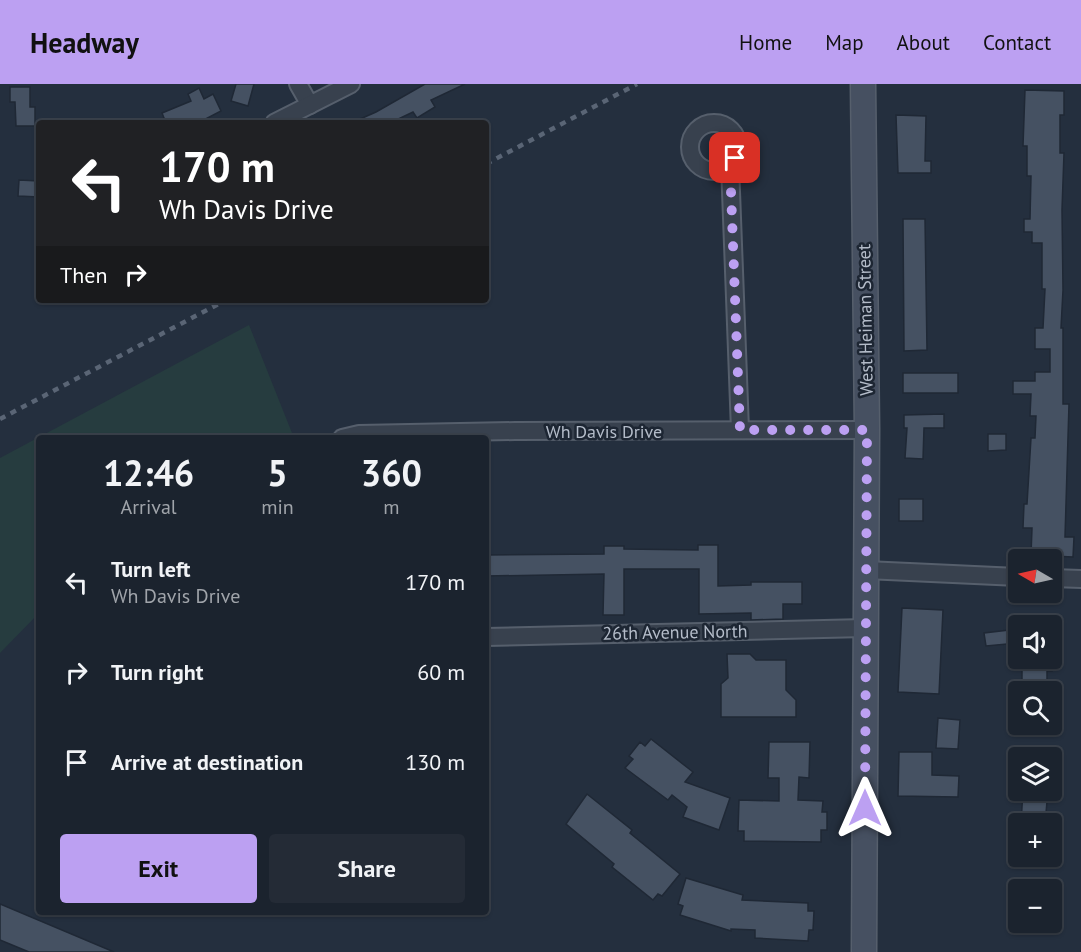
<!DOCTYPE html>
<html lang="en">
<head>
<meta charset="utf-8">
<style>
	body { margin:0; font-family:"PT Sans",sans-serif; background:#242b36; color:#f1f3f6; height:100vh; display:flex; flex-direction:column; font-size:22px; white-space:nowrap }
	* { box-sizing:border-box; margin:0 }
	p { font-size:20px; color:#a0a4aa }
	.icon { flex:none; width:33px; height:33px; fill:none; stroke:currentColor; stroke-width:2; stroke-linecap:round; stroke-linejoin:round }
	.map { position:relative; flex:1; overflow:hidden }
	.sheet { position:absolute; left:36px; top:351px; width:453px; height:480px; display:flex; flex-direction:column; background:#1b232e; border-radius:6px; box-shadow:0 2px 4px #0004,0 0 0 2px #39404a }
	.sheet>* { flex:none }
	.guide { position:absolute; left:36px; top:36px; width:453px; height:183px; border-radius:6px; box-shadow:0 2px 4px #0004,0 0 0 2px #39404a; background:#202124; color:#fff; overflow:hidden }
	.needle { width:39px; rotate:279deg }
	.tools { position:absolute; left:1008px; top:465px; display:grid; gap:12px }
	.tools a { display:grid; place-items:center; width:54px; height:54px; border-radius:6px; background:#1b232e; box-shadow:0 2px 4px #0004,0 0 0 2px #39404a; font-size:30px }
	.pin { position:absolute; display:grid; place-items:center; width:51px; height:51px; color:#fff; margin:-26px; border-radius:12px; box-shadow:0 3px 9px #0006 }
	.me { position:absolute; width:66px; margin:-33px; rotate:0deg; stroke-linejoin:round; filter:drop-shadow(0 0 4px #0008) }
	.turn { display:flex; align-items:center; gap:21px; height:126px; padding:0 24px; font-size:27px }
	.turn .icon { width:78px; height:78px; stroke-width:2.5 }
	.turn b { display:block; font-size:42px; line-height:51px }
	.then { display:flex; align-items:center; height:57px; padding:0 24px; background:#0003; gap:12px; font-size:22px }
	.eta { display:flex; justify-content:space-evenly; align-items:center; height:102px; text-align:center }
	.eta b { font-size:36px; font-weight:700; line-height:42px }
	.cta { display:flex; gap:12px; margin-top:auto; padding:12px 24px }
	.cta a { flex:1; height:69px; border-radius:6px; background:#bca0f2; color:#111; font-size:24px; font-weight:700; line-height:69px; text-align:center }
	.cta a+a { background:#242b36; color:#f1f3f6 }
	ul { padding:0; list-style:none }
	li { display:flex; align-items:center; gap:18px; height:90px; padding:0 24px }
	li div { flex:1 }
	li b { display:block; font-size:22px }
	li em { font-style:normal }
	header { display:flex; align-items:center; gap:36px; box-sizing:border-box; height:84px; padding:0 30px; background:#bca0f2; color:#111 }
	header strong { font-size:28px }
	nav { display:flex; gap:33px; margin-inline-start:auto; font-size:21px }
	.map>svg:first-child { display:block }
	.green { fill:#263c3f }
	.building { fill:#455162; stroke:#1f2835; stroke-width:1.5 }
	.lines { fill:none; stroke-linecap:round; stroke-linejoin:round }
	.street-casing { stroke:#565f6c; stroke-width:20 }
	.secondary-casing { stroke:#565f6c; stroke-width:27 }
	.street { stroke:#38414e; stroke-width:16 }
	.secondary { stroke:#465061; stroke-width:24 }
	.rail { stroke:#5a6575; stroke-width:4.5; stroke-dasharray:6 6; stroke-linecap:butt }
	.route { stroke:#bca0f2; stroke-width:10; stroke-dasharray:0 18 }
	.labels { text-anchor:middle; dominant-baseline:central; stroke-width:5; stroke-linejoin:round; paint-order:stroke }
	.street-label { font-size:18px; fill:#b4bcc9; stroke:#1d2633 }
</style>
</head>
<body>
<header>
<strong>Headway</strong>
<nav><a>Home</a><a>Map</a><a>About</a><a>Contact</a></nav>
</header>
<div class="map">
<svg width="1081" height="868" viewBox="0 0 1081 868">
	<rect width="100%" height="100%" fill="#242f3e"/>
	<polygon class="green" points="249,241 294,354 39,354 39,529 0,569 0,374"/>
	<g class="building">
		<polygon points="236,0 254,0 248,22 231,17"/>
		<polygon points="425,0 465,0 431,16 435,23 417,34 413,28 390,39 351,39 376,28"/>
		<polygon points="10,3 30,3 30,23 35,23 35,42 16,42 15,18 10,18"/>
		<polygon points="199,4 204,15 213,10 221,27 198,39 166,39 162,29 191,17 188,10"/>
		<polygon points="1025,6 1064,7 1064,31 1060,31 1060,69 1064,69 1062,126 1063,206 1061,244 1063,244 1063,320 1069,320 1065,453 1074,453 1073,473 1031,471 1032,444 1023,444 1024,420 1027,420 1031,354 1035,354 1036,332 1030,332 1031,310 1013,310 1013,297 1035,297 1035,288 1050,288 1050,265 1035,265 1035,244 1043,244 1045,205 1042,205 1042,159 1032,159 1032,148 1024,148 1024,135 1030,135 1031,92 1027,92 1027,62 1023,62"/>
		<polygon points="896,31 926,32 925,77 931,77 931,89 898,89"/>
		<polygon points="19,96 39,97 39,113 18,112"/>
		<polygon points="903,135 925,135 927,266 904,267"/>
		<rect x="903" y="289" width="55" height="20"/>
		<polygon points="944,330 944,344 924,344 923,375 905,374 907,344 904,344 904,331"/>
		<polygon points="988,350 1006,350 1006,366 988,367"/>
		<rect x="899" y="415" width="24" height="22"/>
		<polygon points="698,461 718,461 718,502 751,501 751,498 802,498 802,520 783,520 783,535 751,536 751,529 699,530 699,485 624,485 624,531 603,531 604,490 486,492 486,471 604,470 604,462 624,462 624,465 698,466"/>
		<polygon points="902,524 943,526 939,610 898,608"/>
		<polygon points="1018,545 1018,559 986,562 984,549"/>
		<polygon points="727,570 750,570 756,576 786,576 786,606 796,616 796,633 721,633 721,600 728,594"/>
		<polygon points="1022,574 1052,574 1052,587 1047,587 1047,597 1022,597"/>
		<polygon points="938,634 960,636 958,665 936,664"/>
		<polygon points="651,655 693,688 685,698 730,714 719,746 683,733 687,723 672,711 668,716 625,684 633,675 629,672 640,658 645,662"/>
		<polygon points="769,658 810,658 809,694 799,693 798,716 823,717 822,728 827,728 827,746 821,746 821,758 744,757 744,747 738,747 739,716 779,717 779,694 768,694"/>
		<polygon points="899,668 932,668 932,691 959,692 958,713 898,712"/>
		<polygon points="1023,706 1048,706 1046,729 1038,729 1037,740 1021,740"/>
		<polygon points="587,710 632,746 630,749 680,790 662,812 658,810 653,816 612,783 614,780 566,740"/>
		<polygon points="686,794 743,811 742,816 808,819 808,827 814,827 813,846 809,846 808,857 755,854 755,846 731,845 731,847 680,831 683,822 678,820"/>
		<polygon points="0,820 114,868 29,868 0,856"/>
	</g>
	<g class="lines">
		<g class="street-casing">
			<g id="street">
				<polyline points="298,0 310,21"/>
				<polyline points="274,39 351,0"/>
				<circle cx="714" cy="63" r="24"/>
				<polyline points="730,81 740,346"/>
				<polyline points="342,354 359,350 515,347 867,346"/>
				<polyline points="866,486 1018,493"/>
				<polyline points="1052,494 1081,495"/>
				<polyline points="486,553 865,544"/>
			</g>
		</g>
		<g class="secondary-casing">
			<polyline id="secondary" points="863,0 867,346 864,868"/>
		</g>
		<use href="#street" class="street"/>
		<use href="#secondary" class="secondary"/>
		<g class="rail">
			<polyline points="486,80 637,0"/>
			<polyline points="0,335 226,216"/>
		</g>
	</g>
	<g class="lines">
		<polyline class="route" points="735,74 730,81 740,346 867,346 865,724"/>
	</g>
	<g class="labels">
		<g class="street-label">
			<text transform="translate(865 236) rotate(-91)">West Heiman Street</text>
			<text x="604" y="347">Wh Davis Drive</text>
			<text transform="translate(675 548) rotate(-1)">26th Avenue North</text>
		</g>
	</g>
</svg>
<div class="tools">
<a><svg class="needle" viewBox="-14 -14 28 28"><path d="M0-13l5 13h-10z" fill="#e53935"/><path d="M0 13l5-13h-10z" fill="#a0a4aa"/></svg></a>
<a><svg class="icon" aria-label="sound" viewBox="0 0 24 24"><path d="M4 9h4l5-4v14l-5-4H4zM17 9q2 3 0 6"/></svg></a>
<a><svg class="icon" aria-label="search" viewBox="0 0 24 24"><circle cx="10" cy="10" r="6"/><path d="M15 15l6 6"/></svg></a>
<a><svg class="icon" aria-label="layers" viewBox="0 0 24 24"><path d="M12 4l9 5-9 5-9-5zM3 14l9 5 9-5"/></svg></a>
<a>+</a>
<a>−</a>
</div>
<div class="pin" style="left:735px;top:74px;background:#d93025"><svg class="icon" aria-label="arrive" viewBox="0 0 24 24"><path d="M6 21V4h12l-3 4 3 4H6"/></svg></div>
<svg class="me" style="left:865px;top:724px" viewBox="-20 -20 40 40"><path d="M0-17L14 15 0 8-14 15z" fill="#bca0f2" stroke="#fff" stroke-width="4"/></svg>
<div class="guide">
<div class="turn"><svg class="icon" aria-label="left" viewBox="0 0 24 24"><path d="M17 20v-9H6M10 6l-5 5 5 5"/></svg><div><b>170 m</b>Wh Davis Drive</div></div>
<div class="then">Then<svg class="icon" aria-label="right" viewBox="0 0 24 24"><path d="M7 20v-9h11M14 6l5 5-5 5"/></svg></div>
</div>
<section class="sheet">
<div class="eta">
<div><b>12:46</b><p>Arrival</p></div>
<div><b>5</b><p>min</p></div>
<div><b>360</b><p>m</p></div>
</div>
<ul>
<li><svg class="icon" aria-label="left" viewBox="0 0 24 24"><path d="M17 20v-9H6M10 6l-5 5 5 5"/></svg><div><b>Turn left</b><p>Wh Davis Drive</p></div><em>170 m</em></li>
<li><svg class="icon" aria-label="right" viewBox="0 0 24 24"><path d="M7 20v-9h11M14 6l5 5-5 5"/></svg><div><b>Turn right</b></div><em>60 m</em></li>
<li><svg class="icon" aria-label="arrive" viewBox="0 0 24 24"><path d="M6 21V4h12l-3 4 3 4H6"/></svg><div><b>Arrive at destination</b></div><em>130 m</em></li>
</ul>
<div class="cta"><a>Exit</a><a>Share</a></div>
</section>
</div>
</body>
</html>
